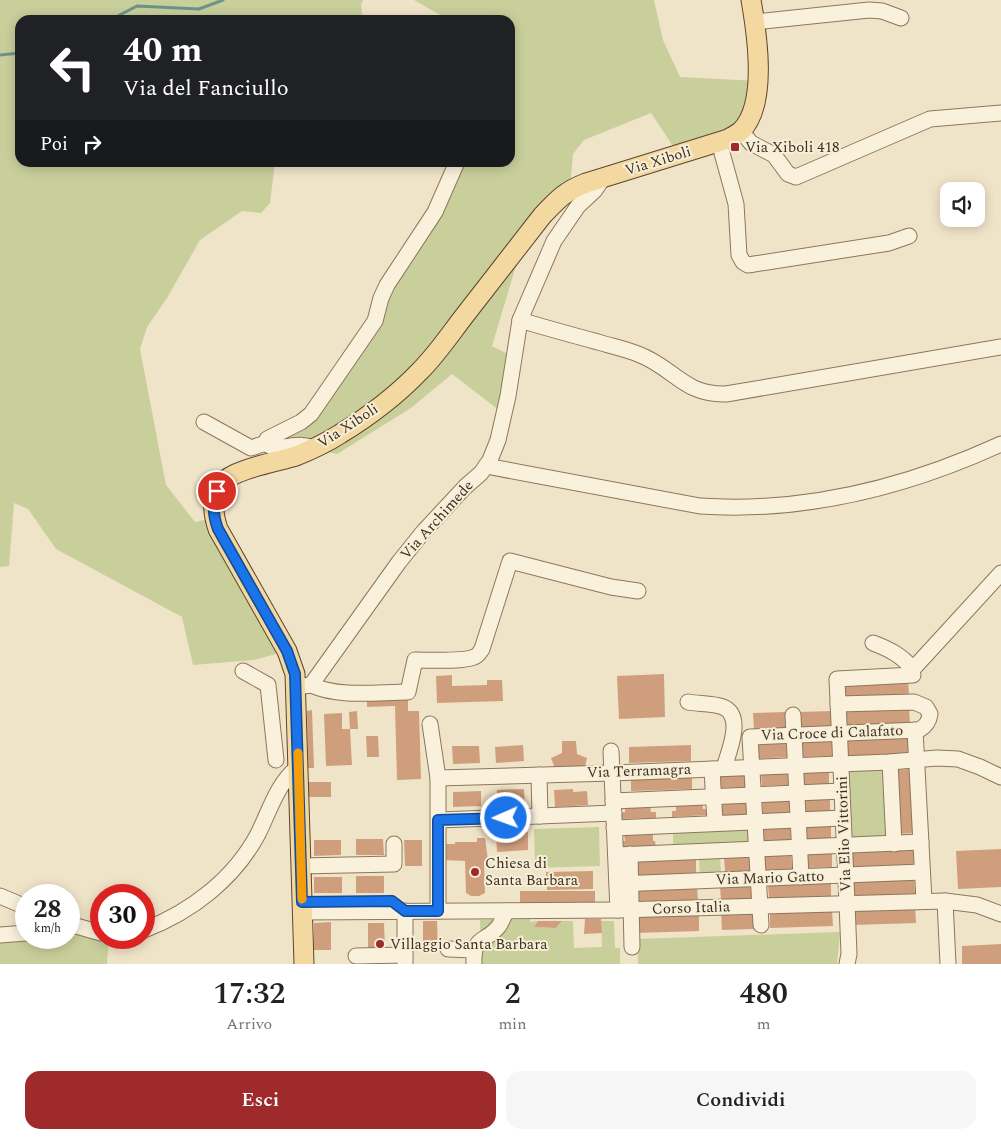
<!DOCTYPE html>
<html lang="it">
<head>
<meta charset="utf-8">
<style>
	body { margin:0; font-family:Spectral,serif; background:#f6f6f6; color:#222; height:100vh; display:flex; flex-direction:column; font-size:19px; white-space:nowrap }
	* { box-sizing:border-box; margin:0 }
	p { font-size:16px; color:#767676 }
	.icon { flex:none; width:28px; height:28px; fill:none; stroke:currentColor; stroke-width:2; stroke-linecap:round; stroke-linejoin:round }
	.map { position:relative; height:964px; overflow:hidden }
	.drawer { display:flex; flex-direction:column; background:#fff; flex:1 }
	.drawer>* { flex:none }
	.hud { position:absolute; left:15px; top:15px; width:500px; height:152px; border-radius:15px; box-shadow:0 2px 12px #0003; background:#202124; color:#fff; overflow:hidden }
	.fabs { position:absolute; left:940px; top:182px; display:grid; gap:10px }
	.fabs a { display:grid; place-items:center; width:45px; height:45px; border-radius:10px; background:#fff; box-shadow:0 2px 12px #0003; font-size:25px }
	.speed { position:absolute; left:15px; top:884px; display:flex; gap:10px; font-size:25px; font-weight:700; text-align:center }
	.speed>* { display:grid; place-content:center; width:65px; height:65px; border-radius:50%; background:#fff; box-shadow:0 2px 12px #0003; line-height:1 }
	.speed small { font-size:12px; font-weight:400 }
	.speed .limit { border:8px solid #d22; background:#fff; color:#111 }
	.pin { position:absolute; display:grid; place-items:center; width:42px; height:42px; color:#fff; margin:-21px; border:2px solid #fff; border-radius:50%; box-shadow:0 1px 5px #0007 }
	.me { position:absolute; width:55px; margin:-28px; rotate:268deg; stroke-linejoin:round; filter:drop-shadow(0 0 4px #0008) }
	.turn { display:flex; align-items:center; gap:18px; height:105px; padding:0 25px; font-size:22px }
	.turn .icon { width:65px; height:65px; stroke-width:2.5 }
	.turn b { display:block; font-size:35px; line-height:42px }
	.then { display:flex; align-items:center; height:48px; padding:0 25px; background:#0003; gap:10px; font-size:19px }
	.eta { display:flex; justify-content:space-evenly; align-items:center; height:85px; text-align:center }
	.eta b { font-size:30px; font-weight:600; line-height:35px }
	.cta { display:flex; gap:10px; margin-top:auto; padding:10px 25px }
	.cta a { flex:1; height:58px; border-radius:15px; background:#9e2a2b; color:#fff; font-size:20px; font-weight:600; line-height:58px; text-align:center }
	.cta a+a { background:#f6f6f6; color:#222 }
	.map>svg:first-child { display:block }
	.green { fill:#c9cf9b }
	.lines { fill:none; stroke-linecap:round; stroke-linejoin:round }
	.stream { stroke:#6f938a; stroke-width:3 }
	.building { fill:#cf9f7d }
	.minor-casing { stroke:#8d765c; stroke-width:17 }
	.major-casing { stroke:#5b4430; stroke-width:21 }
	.minor { stroke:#faf1dc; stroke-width:15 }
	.major { stroke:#f3d9a0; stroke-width:19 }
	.route-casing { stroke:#114b97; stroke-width:12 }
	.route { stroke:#1a73e8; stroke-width:9 }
	.slow { stroke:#f59e0b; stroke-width:9 }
	.poi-dot { fill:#9e2a2b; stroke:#f7eed8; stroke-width:2 }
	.labels { text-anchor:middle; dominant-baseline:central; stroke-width:4; stroke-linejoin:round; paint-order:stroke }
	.poi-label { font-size:15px; fill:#3d2e20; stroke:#f7eed8; text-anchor:start }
	.street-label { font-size:15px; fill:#3d2e20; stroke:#f7eed8 }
</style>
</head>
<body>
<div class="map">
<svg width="1001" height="964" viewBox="0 0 1001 964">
	<rect width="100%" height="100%" fill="#f0e4c8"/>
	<g class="green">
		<polygon points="0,0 363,0 361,5 363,20 20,20 20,162 275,163 270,203 261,213 242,211 200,240 167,298 147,327 140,349 166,485 195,522 214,518 287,651 254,660 193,665 182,617 56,549 28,509 14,503 9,566 0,567"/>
		<polygon points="414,0 654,0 663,40 680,77 758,81 741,131 679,155 651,113 584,140 573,154 570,190 524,239 492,346 514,357 504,414 452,374 411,408 337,454 267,439 325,394 457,163 510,162 510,20 449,20"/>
		<polygon points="888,765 891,840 847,842 845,766"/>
		<polygon points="599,827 600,866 535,868 534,829"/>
		<polygon points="750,827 751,843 673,846 673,830"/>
		<polygon points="720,857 721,872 700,874 699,858"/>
		<polygon points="530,919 530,922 538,921 535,927 556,928 562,921 573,921 574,948 602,947 601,921 614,921 615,948 620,948 620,964 481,964 480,920"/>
		<polygon points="840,932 837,964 638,964 637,939"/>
		<polygon points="80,933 109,938 107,964 0,964 0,940 29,938 69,938 69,934"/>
	</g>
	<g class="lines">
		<g class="stream">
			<polyline points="110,20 137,6 199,9 223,0"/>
			<polyline points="0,55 20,53"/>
		</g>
	</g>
	<g class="building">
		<polygon points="664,674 665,717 619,719 617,676"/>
		<polygon points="452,675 452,686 487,685 487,680 502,680 503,701 437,703 436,676"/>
		<polygon points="908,679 909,695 845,697 845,681"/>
		<polygon points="408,695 408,711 419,711 421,779 397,780 395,706 367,707 367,697"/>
		<polygon points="909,708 910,724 846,726 846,710"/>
		<polygon points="312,710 314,768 308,768 307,711"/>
		<polygon points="357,711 358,729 350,729 352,765 326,766 324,714 342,713 342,729 350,729 349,712"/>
		<polygon points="832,711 832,727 799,728 799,712"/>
		<polygon points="785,712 786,728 754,729 753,713"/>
		<polygon points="366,736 378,736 379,757 367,757"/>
		<polygon points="910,737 910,754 847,756 847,739"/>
		<polygon points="833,739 834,756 801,757 800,740"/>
		<polygon points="562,741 576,741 577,754 587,758 584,771 570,766 556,771 551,758 562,753"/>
		<polygon points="786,741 787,757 755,759 755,742"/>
		<polygon points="523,745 524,761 496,763 495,747"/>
		<polygon points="691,745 691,761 629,763 629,747"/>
		<polygon points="452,746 479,746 480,763 453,764"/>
		<polygon points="911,769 913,833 898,834 896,770"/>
		<polygon points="829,770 829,784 802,785 801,771"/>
		<polygon points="788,771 789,785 762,786 761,772"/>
		<polygon points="747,772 748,787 721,788 720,774"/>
		<polygon points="692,774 692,789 631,791 631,776"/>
		<polygon points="308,782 331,782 331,797 309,797"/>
		<polygon points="524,789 525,806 497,807 497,790"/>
		<polygon points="573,789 573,792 587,791 588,805 555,807 554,790"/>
		<polygon points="481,791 481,806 453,807 453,792"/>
		<polygon points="830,797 830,811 803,813 803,798"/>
		<polygon points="789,799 790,813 763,814 762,800"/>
		<polygon points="749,800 750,815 722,816 722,801"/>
		<polygon points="702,803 703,809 708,809 708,815 672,817 672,811 676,811 676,804"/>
		<polygon points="650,805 651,812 656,812 656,818 621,819 620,813 625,812 625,806"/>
		<polygon points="831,825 831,840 804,841 803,827"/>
		<polygon points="790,827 791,841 764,842 764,828"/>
		<polygon points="528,832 528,850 497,852 496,833"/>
		<polygon points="653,833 653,841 655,841 656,847 622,848 622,841 625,841 624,834"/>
		<polygon points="477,838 485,838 488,860 484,861 485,893 479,896 471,896 466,893 465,861 443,860 443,844 455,844 455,842 477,842"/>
		<polygon points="356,839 383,839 384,855 356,855"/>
		<polygon points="314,840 341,840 341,855 314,856"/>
		<polygon points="404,840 422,840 422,866 405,866"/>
		<polygon points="1001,849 1001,887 958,889 956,851"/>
		<polygon points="913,850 914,865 852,868 851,852"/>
		<polygon points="832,853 832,867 805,868 805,854"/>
		<polygon points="791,854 792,869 765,870 765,856"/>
		<polygon points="751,856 752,871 725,872 724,857"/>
		<polygon points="696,858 696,873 636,876 635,861"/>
		<polygon points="593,871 593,889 547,890 546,872"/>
		<rect x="356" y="876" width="28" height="17"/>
		<rect x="314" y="877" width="28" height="16"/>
		<polygon points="914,878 915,894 853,897 852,881"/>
		<polygon points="831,881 831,897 769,899 768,884"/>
		<polygon points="751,884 752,900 721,901 720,885"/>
		<polygon points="697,886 698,901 635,904 634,888"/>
		<rect x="520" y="891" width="75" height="14"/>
		<polygon points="915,907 916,923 854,925 854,909"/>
		<polygon points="832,910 833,926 770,928 770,912"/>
		<polygon points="753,912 754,929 722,930 721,913"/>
		<polygon points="699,914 699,931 636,933 635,917"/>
		<polygon points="585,919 601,919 602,933 584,934"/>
		<polygon points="423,921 437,921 438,949 423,950"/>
		<polygon points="538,921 562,921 556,928 534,927"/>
		<polygon points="331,922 331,950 314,950 314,923"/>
		<polygon points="368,923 384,923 385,949 368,950"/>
		<polygon points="1001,944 1001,964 962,964 962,946"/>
	</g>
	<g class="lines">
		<g class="minor-casing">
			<g id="minor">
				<polyline points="755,22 869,10 882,11 901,18"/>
				<polyline points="741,131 751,143 774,155 788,174 796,177 930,119 1001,113"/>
				<polyline points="719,142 736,204 739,255 743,262 748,265 889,243 909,236"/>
				<path d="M520,320C546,328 572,335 598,342C611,346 625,349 638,354C675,368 683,395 726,394L1001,347"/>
				<polyline points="204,422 251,448 266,443"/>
				<path d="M314,449C300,439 275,454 266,443L267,439L301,422L311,414L375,321L381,298L387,285L435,212L457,162"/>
				<path d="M486,466L700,506C806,513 905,488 1001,444"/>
				<path d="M873,643C889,649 901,655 913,669L1001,573"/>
				<polyline points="243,671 268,685 276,760"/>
				<path d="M311,685C340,698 377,692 408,692L415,660C429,660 462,662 474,657C478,656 480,652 482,649L510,561L611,587L638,591"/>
				<polyline points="296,687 311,685 399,562 424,531 465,487 481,473 490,460 498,440 508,396 520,320 554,241 578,206 595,190 604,177"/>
				<path d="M688,702C699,704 713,703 723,707C745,716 728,753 724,768"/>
				<polyline points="793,715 801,877"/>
				<polyline points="430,724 438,778 438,911"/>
				<polyline points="915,730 924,901"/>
				<polyline points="611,751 618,910"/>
				<polyline points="890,762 894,844"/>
				<polyline points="712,769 715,823"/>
				<polyline points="539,775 540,816"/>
				<polyline points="438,778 612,773 890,762 937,758 958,759 980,767 1001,777"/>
				<polyline points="613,801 842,791"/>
				<polyline points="439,820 614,813"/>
				<polyline points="614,828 843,818"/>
				<polyline points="630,854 632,947"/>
				<polyline points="616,855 921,842"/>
				<polyline points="301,866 394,864 394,844"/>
				<polyline points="617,884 922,872"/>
				<polyline points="0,896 26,907"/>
				<polyline points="945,901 948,964"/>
				<polyline points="405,911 405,964"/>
				<polyline points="302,912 618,910 945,901 977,905 1001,914"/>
				<polyline points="69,924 101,933"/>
				<path d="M761,925L750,737L919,730C926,726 929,722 930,714L926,707L914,702L838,704"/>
				<path d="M144,930C191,912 234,879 258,834C270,810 277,783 299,766"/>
				<polyline points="0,935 26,933"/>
				<polyline points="448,949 473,950"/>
				<polyline points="356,956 405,955"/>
				<path d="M474,964C473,934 485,944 499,926C502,921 504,915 507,911"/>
				<polyline points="847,964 849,954 847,903 837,679 913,675"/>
			</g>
		</g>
		<g class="major-casing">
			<path id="major" d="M304,964L295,674L287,651L218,529C213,514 210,496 222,483C234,469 277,462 296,456C311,450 326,443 340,434C368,417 397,395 420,371C437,354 451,333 465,315C491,282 516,249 542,216C557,200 565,191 586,183L728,139C732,137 737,134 741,131C768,104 757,34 751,0"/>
		</g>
		<use href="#minor" class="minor"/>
		<use href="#major" class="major"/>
	</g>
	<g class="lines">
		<g class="route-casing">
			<path id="route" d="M217,491C212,504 213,516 218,529L287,651L295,674L302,902L392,901L405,911H438V820L506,818"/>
		</g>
		<use href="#route" class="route"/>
		<polyline class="slow" points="298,753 302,899"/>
	</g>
	<g class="poi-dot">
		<rect x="730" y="142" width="10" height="10" rx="2.5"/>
		<circle cx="475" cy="872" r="5"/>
		<circle cx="380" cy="944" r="5"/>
	</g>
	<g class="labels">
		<g class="poi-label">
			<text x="745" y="147">Via Xiboli 418</text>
			<text x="485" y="863">Chiesa di<tspan x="485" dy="17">Santa Barbara</tspan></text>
			<text x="390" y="944">Villaggio Santa Barbara</text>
		</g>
		<g class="street-label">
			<text transform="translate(658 161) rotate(-17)">Via Xiboli</text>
			<text transform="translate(348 426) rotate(-33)">Via Xiboli</text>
			<text transform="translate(437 520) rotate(-48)">Via Archimede</text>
			<text transform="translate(832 733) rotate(-2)">Via Croce di Calafato</text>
			<text transform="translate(639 771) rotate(-2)">Via Terramagra</text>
			<text transform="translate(844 834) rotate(-92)">Via Elio Vittorini</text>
			<text transform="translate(770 878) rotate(-2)">Via Mario Gatto</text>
			<text transform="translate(691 908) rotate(-2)">Corso Italia</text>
		</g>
	</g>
</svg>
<div class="fabs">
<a><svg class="icon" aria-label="sound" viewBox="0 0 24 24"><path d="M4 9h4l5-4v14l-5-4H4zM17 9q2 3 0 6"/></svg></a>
</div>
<div class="speed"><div>28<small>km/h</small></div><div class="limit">30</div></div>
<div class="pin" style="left:217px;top:491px;background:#d93025"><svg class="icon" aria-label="arrive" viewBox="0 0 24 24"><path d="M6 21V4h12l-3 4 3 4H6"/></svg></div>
<svg class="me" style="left:506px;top:818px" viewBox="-20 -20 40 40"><circle r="17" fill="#1a73e8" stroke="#fff" stroke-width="3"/><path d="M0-11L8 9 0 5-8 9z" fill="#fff"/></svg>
<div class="hud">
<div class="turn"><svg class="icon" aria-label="left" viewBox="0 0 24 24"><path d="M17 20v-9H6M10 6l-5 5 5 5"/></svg><div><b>40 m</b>Via del Fanciullo</div></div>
<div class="then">Poi<svg class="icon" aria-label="right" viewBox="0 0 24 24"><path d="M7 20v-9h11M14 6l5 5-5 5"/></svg></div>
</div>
</div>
<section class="drawer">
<div class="eta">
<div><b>17:32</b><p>Arrivo</p></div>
<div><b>2</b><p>min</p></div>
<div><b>480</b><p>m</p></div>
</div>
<div class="cta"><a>Esci</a><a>Condividi</a></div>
</section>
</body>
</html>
